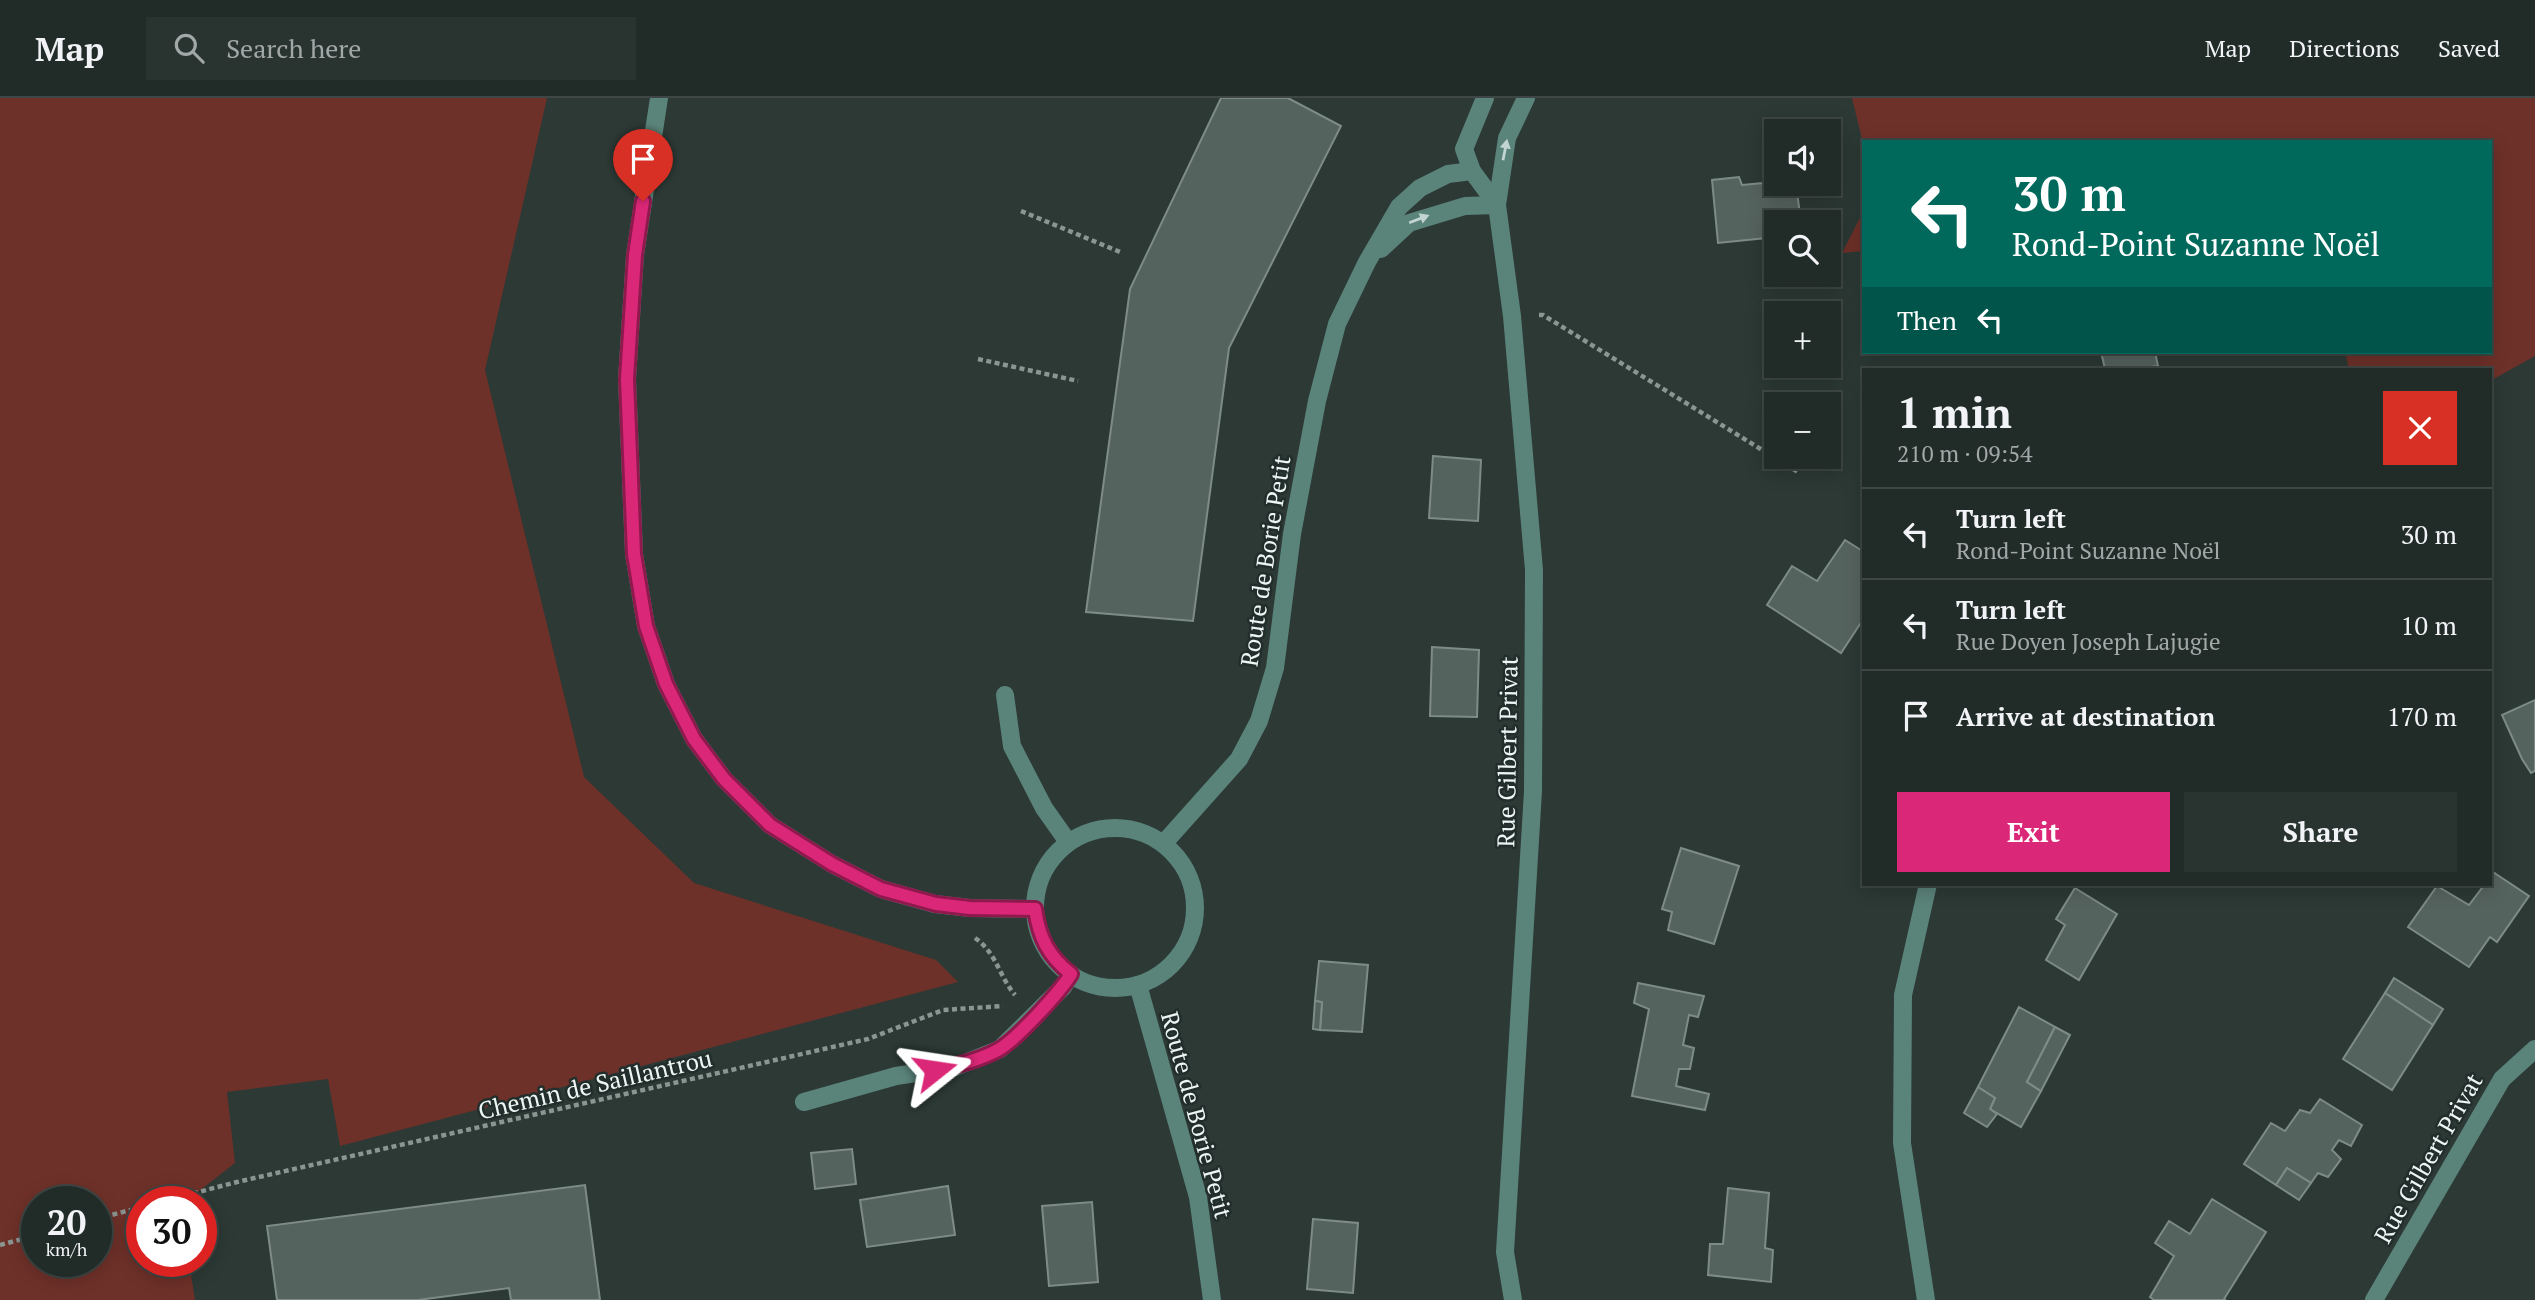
<!DOCTYPE html>
<html lang="en">
<head>
<meta charset="utf-8">
<style>
	body { margin:0; font-family:"PT Serif",serif; background:#293330; color:#f1f3f6; height:100vh; display:flex; flex-direction:column; font-size:26px; white-space:nowrap }
	* { box-sizing:border-box; margin:0 }
	p { font-size:23px; color:#a2a7a8 }
	.icon { flex:none; width:38px; height:38px; fill:none; stroke:currentColor; stroke-width:2; stroke-linecap:round; stroke-linejoin:round }
	.map { position:relative; flex:1; overflow:hidden }
	.panel { position:absolute; left:1862px; top:270px; width:630px; height:518px; display:flex; flex-direction:column; background:#212b28; border-radius:0px; box-shadow:0 4px 18px #0003,0 0 0 2px #3e4745 }
	.panel>* { flex:none }
	.banner { position:absolute; left:1862px; top:42px; width:630px; height:214px; border-radius:0px; box-shadow:0 4px 18px #0003,0 0 0 2px #3e4745; background:#00695c; color:#fff; overflow:hidden }
	.tools { position:absolute; left:1764px; top:21px; display:grid; gap:14px }
	.tools a { display:grid; place-items:center; width:77px; height:77px; border-radius:0px; background:#212b28; box-shadow:0 4px 18px #0003,0 0 0 2px #3e4745; font-size:35px }
	.speed { position:absolute; left:21px; top:1088px; display:flex; gap:14px; font-size:35px; font-weight:700; text-align:center }
	.speed>* { display:grid; place-content:center; width:91px; height:91px; border-radius:50%; background:#212b28; box-shadow:0 4px 18px #0003,0 0 0 2px #3e4745; line-height:1 }
	.speed small { font-size:18px; font-weight:400 }
	.speed .limit { border:10px solid #d22; background:#fff; color:#111 }
	.pin { position:absolute; display:grid; place-items:center; width:60px; height:60px; color:#fff; margin:-72px -30px; border-radius:50% 50% 50% 0; rotate:-45deg; box-shadow:0 0 7px #0007 }
	.pin .icon { rotate:45deg }
	.me { position:absolute; width:77px; margin:-38px; rotate:75deg; stroke-linejoin:round; filter:drop-shadow(0 0 5px #0008) }
	.turn { display:flex; align-items:center; gap:24px; height:147px; padding:0 35px; font-size:32px }
	.turn .icon { width:91px; height:91px; stroke-width:2.5 }
	.turn b { display:block; font-size:49px; line-height:60px }
	.then { display:flex; align-items:center; height:66px; padding:0 35px; background:#0003; gap:14px; font-size:26px }
	.round { display:grid; place-items:center; flex:none; width:74px; height:74px; border-radius:0px; background:#293330 }
	.summary { display:flex; align-items:center; justify-content:space-between; height:119px; padding:0 35px }
	h1 { font-size:42px; font-weight:800; line-height:52px }
	.primary-button { display:flex; gap:14px; margin-top:auto; padding:14px 35px }
	.primary-button a { flex:1; height:80px; border-radius:0px; background:#db2777; color:#fff; font-size:28px; font-weight:800; line-height:80px; text-align:center }
	.primary-button a+a { background:#293330; color:#f1f3f6 }
	ul { padding:0; list-style:none }
	li { display:flex; align-items:center; gap:21px; height:91px; padding:0 35px; border-top:2px solid #3e4745 }
	li div { flex:1 }
	li b { display:block; font-size:26px }
	li em { font-style:normal }
	header { display:flex; align-items:center; gap:42px; box-sizing:border-box; height:98px; padding:0 35px; background:#212b28; border-bottom:2px solid #3e4745 }
	header strong { font-size:33px }
	nav { display:flex; gap:38px; margin-inline-start:auto; font-size:24px }
	.search { width:490px; height:63px; background:#293330; display:flex; align-items:center; gap:18px; box-sizing:border-box; padding:0 24px; border-radius:0px; color:#a2a7a8; font-size:26px }
	.map>svg:first-child { display:block }
	.green { fill:#6e3129; fill-rule:evenodd }
	.building { fill:#55635f; stroke:#7d8c87; stroke-width:2 }
	.lines { fill:none; stroke-linecap:round; stroke-linejoin:round }
	.path { stroke:#8b9693; stroke-width:4.5; stroke-dasharray:5 3.5; stroke-linecap:butt }
	.minor { stroke:#5a8379; stroke-width:18 }
	.oneway { fill:#c2d4cf }
	.route-casing { stroke:#8e194d; stroke-width:18 }
	.route { stroke:#db2777; stroke-width:12 }
	.labels { text-anchor:middle; dominant-baseline:central; stroke-width:5; stroke-linejoin:round; paint-order:stroke }
	.street-label { font-size:24px; fill:#eef6f4; stroke:#222e2b }
</style>
</head>
<body>
<header>
<strong>Map</strong>
<div class="search"><svg class="icon" aria-label="search" viewBox="0 0 24 24"><circle cx="10" cy="10" r="6"/><path d="M15 15l6 6"/></svg>Search here</div>
<nav><a>Map</a><a>Directions</a><a>Saved</a></nav>
</header>
<div class="map">
<svg width="2535" height="1202" viewBox="0 0 2535 1202">
	<rect width="100%" height="100%" fill="#2c3935"/>
	<g class="green">
		<path d="M0,0H547L485,272L584,679L694,785L936,862L958,884L340,1048L328,981L227,994L235,1065L185,1104H142V1164H189L195,1202H0ZM37,1104H96V1164H37Z"/>
		<polygon points="1852,0 2535,0 2535,258 2490,283 2490,271 2349,271 2345,254 2490,254 2490,44 1864,44 1864,49"/>
		<polygon points="1864,112 1864,153 1842,155"/>
	</g>
	<g class="building">
		<polygon points="1221,0 1288,0 1341,28 1229,250 1193,523 1086,514 1130,191"/>
		<polygon points="1776,70 1776,86 1796,86 1801,124 1776,124 1776,139 1718,145 1712,82 1739,79 1742,87 1763,85 1764,71"/>
		<polygon points="2101,254 2155,254 2158,268 2138,271 2105,271"/>
		<polygon points="1433,358 1481,362 1478,423 1429,420"/>
		<polygon points="1845,442 1864,454 1864,520 1841,555 1767,507 1792,468 1817,483"/>
		<polygon points="1432,549 1479,552 1477,619 1430,618"/>
		<polygon points="2535,602 2535,673 2531,675 2522,661 2502,617"/>
		<polygon points="1681,750 1739,768 1714,846 1668,832 1672,814 1662,811"/>
		<polygon points="2493,774 2529,798 2497,844 2490,839 2469,869 2408,829 2437,788 2469,807 2485,786 2490,786 2490,778"/>
		<polygon points="2075,790 2117,816 2079,882 2046,862 2065,827 2056,821"/>
		<polygon points="1319,863 1368,867 1362,934 1320,932 1322,904 1315,903"/>
		<polygon points="2394,880 2443,911 2433,927 2385,895"/>
		<polygon points="1638,885 1704,898 1698,919 1689,917 1683,947 1694,950 1690,971 1679,971 1676,988 1709,996 1705,1012 1632,998 1649,911 1634,905"/>
		<polygon points="2385,895 2433,927 2392,992 2343,961"/>
		<polygon points="1315,903 1322,904 1320,932 1313,931"/>
		<polygon points="2019,909 2055,929 2027,984 2041,993 2021,1029 1990,1011 1995,1000 1978,989"/>
		<polygon points="2055,929 2070,937 2041,993 2027,984"/>
		<polygon points="1978,989 1995,1000 1990,1011 1997,1016 1987,1029 1964,1015"/>
		<polygon points="2320,1001 2362,1027 2351,1048 2339,1042 2332,1052 2341,1061 2328,1079 2318,1075 2311,1085 2287,1070 2276,1087 2244,1066 2271,1025 2285,1033 2300,1012 2310,1015"/>
		<polygon points="852,1051 856,1086 815,1091 811,1055"/>
		<polygon points="2287,1070 2311,1085 2299,1102 2276,1087"/>
		<polygon points="585,1087 600,1202 511,1202 509,1190 418,1202 277,1202 267,1128"/>
		<polygon points="948,1088 955,1137 867,1149 860,1102"/>
		<polygon points="1728,1090 1769,1095 1765,1150 1773,1152 1771,1184 1708,1177 1710,1146 1723,1146"/>
		<polygon points="2212,1101 2266,1134 2224,1201 2226,1202 2154,1202 2150,1199 2174,1158 2155,1145 2169,1123 2190,1136"/>
		<polygon points="1092,1104 1098,1184 1049,1188 1042,1108"/>
		<polygon points="1313,1121 1358,1125 1353,1195 1307,1191"/>
	</g>
	<g class="lines">
		<g class="path">
			<polyline points="1021,113 1120,154"/>
			<polyline points="1539,217 1543,217 1798,374"/>
			<polyline points="978,261 1078,283"/>
			<path d="M975,840C996,854 999,878 1015,897"/>
			<polyline points="160,1104 237,1084 868,941 943,912 1003,908"/>
			<polyline points="96,1121 142,1109"/>
			<polyline points="0,1147 37,1137"/>
		</g>
		<g class="minor">
			<polyline points="659,0 635,157 627,281 634,456 646,528 666,586 694,641 724,681 770,727 832,766 881,791 935,806 970,810 1035,811"/>
			<polyline points="1485,0 1464,51 1472,73 1497,107"/>
			<polyline points="1381,151 1409,125 1465,108 1497,107"/>
			<polyline points="1005,597 1012,648 1044,710 1068,744"/>
			<circle cx="1115" cy="810" r="80"/>
			<polyline points="1164,745 1239,661 1259,623 1275,570 1292,436 1317,303 1337,226 1367,164 1399,109 1420,90 1448,76 1472,73"/>
			<polyline points="1138,887 1198,1099 1212,1202"/>
			<polyline points="804,1004 896,978 955,969 1000,951 1063,889 1071,876"/>
			<polyline points="1513,1202 1505,1154 1533,693 1534,472 1512,218 1497,107 1507,40 1526,0"/>
			<polyline points="1926,1202 1902,1045 1903,897 1928,786"/>
			<polyline points="2374,1202 2502,981 2535,951"/>
		</g>
	</g>
	<defs><path id="oneway-solid" d="M-6-.8H1V-3.2L6.5 0L1 3.2V.8H-6Z" transform="scale(1.75)"/></defs>
	<g class="oneway">
		<use href="#oneway-solid" transform="translate(1505 52) rotate(-79)"/>
		<use href="#oneway-solid" transform="translate(1419 121) rotate(-21)"/>
	</g>
	<g class="lines">
		<g class="route-casing">
			<path id="route" d="M643,103L635,157L627,281L634,456L646,528L666,586L694,641L724,681L770,727L832,766L881,791L936,806L970,810L1035,811C1039,839 1048,858 1071,876C1060,894 1016,942 998,952C979,962 956,968 935,972"/>
		</g>
		<use href="#route" class="route"/>
	</g>
	<g class="labels">
		<g class="street-label">
			<text transform="translate(1265 463) rotate(-81)">Route de Borie Petit</text>
			<text transform="translate(1507 654) rotate(-89)">Rue Gilbert Privat</text>
			<text transform="translate(595 986) rotate(-13)">Chemin de Saillantrou</text>
			<text transform="translate(1197 1017) rotate(75)">Route de Borie Petit</text>
			<text transform="translate(2428 1060) rotate(-60)">Rue Gilbert Privat</text>
		</g>
	</g>
</svg>
<div class="tools">
<a><svg class="icon" aria-label="sound" viewBox="0 0 24 24"><path d="M4 9h4l5-4v14l-5-4H4zM17 9q2 3 0 6"/></svg></a>
<a><svg class="icon" aria-label="search" viewBox="0 0 24 24"><circle cx="10" cy="10" r="6"/><path d="M15 15l6 6"/></svg></a>
<a>+</a>
<a>−</a>
</div>
<div class="speed"><div>20<small>km/h</small></div><div class="limit">30</div></div>
<div class="pin" style="left:643px;top:103px;background:#d93025"><svg class="icon" aria-label="arrive" viewBox="0 0 24 24"><path d="M6 21V4h12l-3 4 3 4H6"/></svg></div>
<svg class="me" style="left:935px;top:972px" viewBox="-20 -20 40 40"><path d="M0-17L14 15 0 8-14 15z" fill="#db2777" stroke="#fff" stroke-width="4"/></svg>
<div class="banner">
<div class="turn"><svg class="icon" aria-label="left" viewBox="0 0 24 24"><path d="M17 20v-9H6M10 6l-5 5 5 5"/></svg><div><b>30 m</b>Rond-Point Suzanne Noël</div></div>
<div class="then">Then<svg class="icon" aria-label="left" viewBox="0 0 24 24"><path d="M17 20v-9H6M10 6l-5 5 5 5"/></svg></div>
</div>
<section class="panel">
<div class="summary"><div><h1>1 min</h1><p>210 m · 09:54</p></div><a class="round" style="background:#d93025;color:#fff"><svg class="icon" aria-label="close" viewBox="0 0 24 24"><path d="M6 6l12 12M18 6L6 18"/></svg></a></div>
<ul>
<li><svg class="icon" aria-label="left" viewBox="0 0 24 24"><path d="M17 20v-9H6M10 6l-5 5 5 5"/></svg><div><b>Turn left</b><p>Rond-Point Suzanne Noël</p></div><em>30 m</em></li>
<li><svg class="icon" aria-label="left" viewBox="0 0 24 24"><path d="M17 20v-9H6M10 6l-5 5 5 5"/></svg><div><b>Turn left</b><p>Rue Doyen Joseph Lajugie</p></div><em>10 m</em></li>
<li><svg class="icon" aria-label="arrive" viewBox="0 0 24 24"><path d="M6 21V4h12l-3 4 3 4H6"/></svg><div><b>Arrive at destination</b></div><em>170 m</em></li>
</ul>
<div class="primary-button"><a>Exit</a><a>Share</a></div>
</section>
</div>
</body>
</html>
